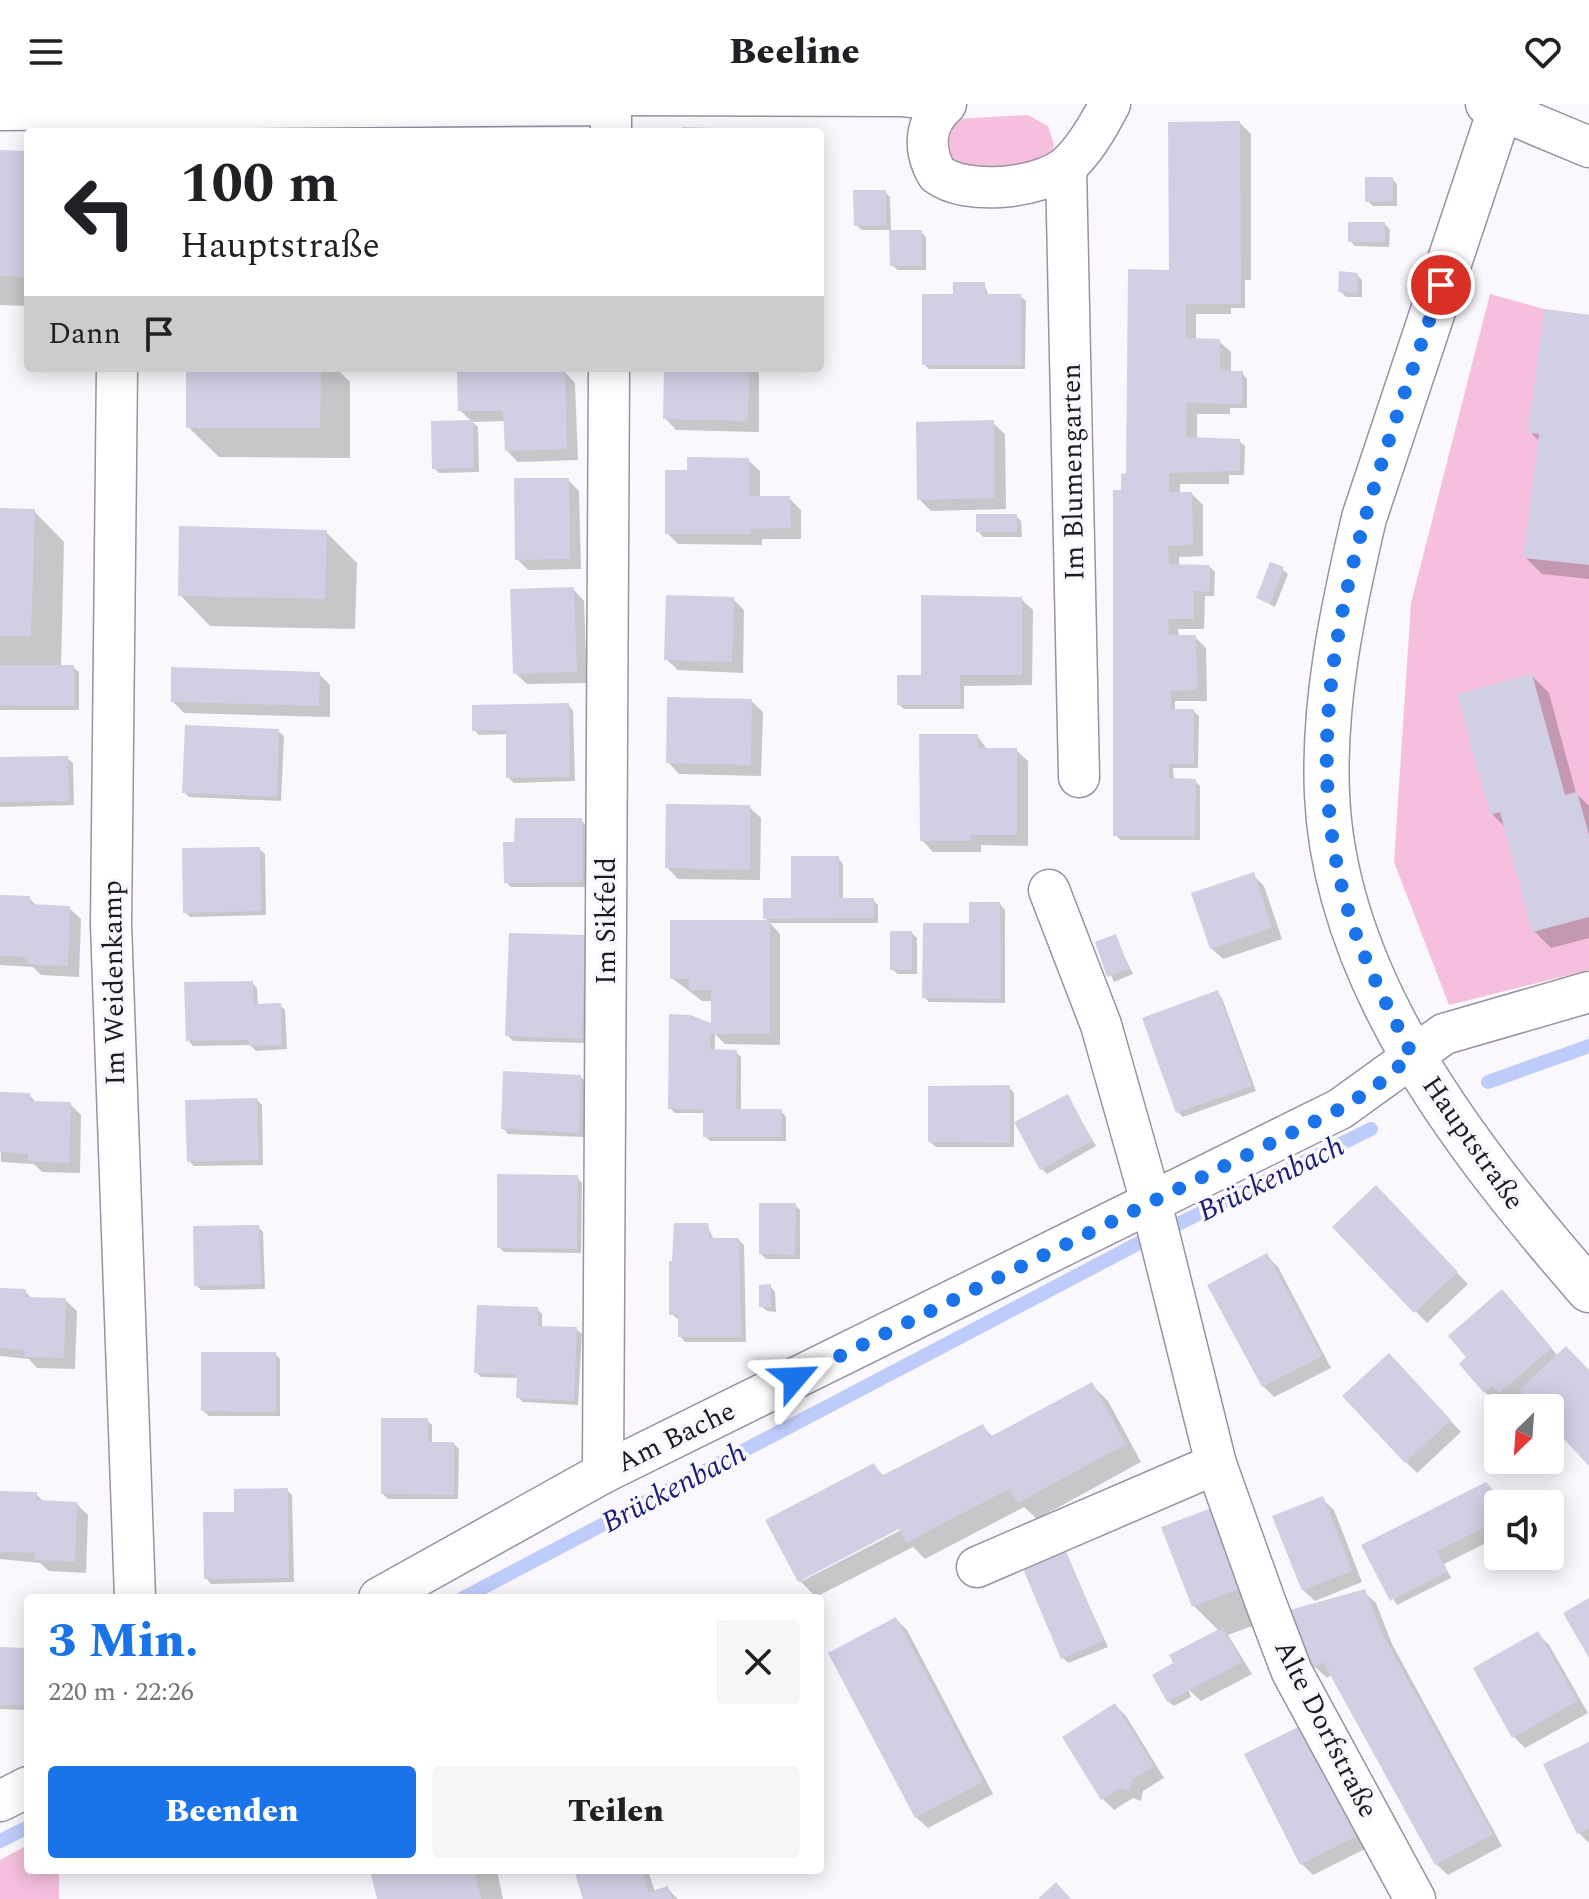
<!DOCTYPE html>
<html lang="de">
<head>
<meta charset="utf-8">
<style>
	body { margin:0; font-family:Spectral,serif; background:#f6f6f6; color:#202124; height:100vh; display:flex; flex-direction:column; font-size:30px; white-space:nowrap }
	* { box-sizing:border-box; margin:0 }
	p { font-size:26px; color:#757577 }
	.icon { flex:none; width:44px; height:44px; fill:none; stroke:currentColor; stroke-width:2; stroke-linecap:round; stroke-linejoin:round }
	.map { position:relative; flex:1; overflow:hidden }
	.side { position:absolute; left:24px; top:1490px; width:800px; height:280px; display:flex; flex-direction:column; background:#fff; border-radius:8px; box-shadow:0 4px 20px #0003 }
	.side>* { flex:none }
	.hud { position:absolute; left:24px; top:24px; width:800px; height:244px; border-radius:8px; box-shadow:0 4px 20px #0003; background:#fff; color:#202124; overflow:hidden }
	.needle { width:52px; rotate:205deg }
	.controls { position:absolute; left:1484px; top:1290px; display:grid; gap:16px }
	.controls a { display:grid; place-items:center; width:80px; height:80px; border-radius:8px; background:#fff; box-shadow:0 4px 20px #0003; font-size:40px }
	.pin { position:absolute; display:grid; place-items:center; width:68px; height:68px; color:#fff; margin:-34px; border:4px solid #fff; border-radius:50%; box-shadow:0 2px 8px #0007 }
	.me { position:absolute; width:88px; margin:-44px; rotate:64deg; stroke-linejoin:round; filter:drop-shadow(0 0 6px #0008) }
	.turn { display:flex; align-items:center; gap:28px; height:168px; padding:0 24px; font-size:36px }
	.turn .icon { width:104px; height:104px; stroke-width:2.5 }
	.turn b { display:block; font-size:56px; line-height:68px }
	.then { display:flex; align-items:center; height:76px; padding:0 24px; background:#0003; gap:16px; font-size:30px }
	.round { display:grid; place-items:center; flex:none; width:84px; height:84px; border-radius:8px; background:#f6f6f6 }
	.headline { display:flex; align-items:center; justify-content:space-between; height:136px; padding:0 24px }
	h1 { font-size:48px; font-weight:800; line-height:60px; color:#1a73e8 }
	.button { display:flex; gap:16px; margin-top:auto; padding:16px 24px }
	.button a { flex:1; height:92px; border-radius:8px; background:#1a73e8; color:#fff; font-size:32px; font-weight:800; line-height:92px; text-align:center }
	.button a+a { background:#f6f6f6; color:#202124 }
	header { display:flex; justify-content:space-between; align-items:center; height:104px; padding:0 24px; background:#fff; font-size:36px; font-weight:800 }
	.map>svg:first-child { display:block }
	.green { fill:#f5bfdd }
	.shadow { fill:#0003; fill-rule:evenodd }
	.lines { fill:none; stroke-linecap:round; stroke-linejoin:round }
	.stream { stroke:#beccfb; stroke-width:14 }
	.building { fill:#d1cfe4 }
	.service-casing { stroke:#9a91a4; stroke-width:23 }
	.minor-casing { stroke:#9a91a4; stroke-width:43 }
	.tertiary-casing { stroke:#9a91a4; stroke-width:47 }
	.service { stroke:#fff; stroke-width:20 }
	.minor { stroke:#fff; stroke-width:40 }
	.tertiary { stroke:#fff; stroke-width:44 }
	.route { stroke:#1a73e8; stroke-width:14; stroke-dasharray:0 25.2 }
	.labels { text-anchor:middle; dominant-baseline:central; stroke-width:7; stroke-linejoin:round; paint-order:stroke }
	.street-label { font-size:28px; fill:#1e1a21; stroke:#faf8fc }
	.water-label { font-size:30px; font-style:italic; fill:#1a2075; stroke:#faf8fc }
</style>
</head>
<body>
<header><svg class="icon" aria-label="menu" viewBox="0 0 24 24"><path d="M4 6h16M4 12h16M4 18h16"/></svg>Beeline<svg class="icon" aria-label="heart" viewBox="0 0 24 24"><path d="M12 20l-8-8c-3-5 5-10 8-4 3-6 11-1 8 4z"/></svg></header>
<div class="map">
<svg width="1589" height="1795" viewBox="0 0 1589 1795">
	<rect width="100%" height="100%" fill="#faf8fc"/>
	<g class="green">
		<polygon points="1028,11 1048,22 1054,41 1051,57 973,67 951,56 946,27 954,15"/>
		<polygon points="1490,190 1544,205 1589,211 1589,866 1449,901 1394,758 1411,499"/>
		<polygon points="28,1741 28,1766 59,1766 59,1795 0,1795 0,1756"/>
	</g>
	<g class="shadow">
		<polygon points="1240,19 1251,30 1251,176 1245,176 1245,204 1231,204 1231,210 1196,210 1196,236 1219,237 1231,248 1231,269 1242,269 1247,275 1247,304 1230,304 1230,310 1197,310 1197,336 1239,337 1245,342 1244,371 1229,371 1229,380 1180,380 1180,390 1192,390 1203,401 1203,452 1179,453 1179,462 1210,463 1215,468 1214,492 1205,492 1204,525 1178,525 1179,533 1195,533 1206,544 1207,597 1175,597 1175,607 1193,607 1199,612 1198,664 1173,664 1174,676 1195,677 1200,682 1200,736 1121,736 1115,731 1123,388 1171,168"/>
		<polygon points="0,48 28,49 28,202 0,201"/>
		<polygon points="1392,75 1397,80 1397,102 1373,102 1367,97"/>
		<polygon points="885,88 890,93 891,126 862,126 856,121"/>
		<polygon points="1385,120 1390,126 1389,143 1355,142 1350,137"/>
		<polygon points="921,128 926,133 926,166 898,166 892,161"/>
		<polygon points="1357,171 1362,176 1362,193 1346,193 1340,187"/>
		<polygon points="984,180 989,192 1020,192 1026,197 1025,265 929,265 924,260 955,192"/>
		<polygon points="1589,213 1589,475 1542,470 1525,453 1540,338 1530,328"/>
		<polygon points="188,264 336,264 350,278 350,354 219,353 188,323"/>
		<polygon points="666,264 759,264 759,328 676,326 665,314"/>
		<polygon points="564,267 575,279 578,356 518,358 507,347 506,317 472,318 478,323 479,368 439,369 434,364 472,318 460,306"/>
		<polygon points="993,319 1005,330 1006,405 931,407 919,395"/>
		<polygon points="748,356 760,367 760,394 789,394 801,406 801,435 762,435 762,441 678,440 667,429 689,368"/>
		<polygon points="568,376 579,387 581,465 528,466 517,455"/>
		<polygon points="0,406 34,407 64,438 61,563 73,563 79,568 79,606 0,606"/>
		<polygon points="1016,412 1021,417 1022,433 983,433 978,427"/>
		<polygon points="326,428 357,459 355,525 210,522 180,491"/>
		<polygon points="1282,465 1288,470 1275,503 1258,494"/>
		<polygon points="573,485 584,497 587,579 527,580 515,569"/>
		<polygon points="733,495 744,506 743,569 678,566 666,555"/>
		<polygon points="1021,495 1033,506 1032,581 964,582 964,605 904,605 899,600 923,573"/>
		<polygon points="319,570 330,581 330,613 184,609 173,598"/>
		<polygon points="1532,572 1549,589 1576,689 1589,702 1589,834 1551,844 1534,827 1507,725 1492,710"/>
		<polygon points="751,597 763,608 761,672 679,670 668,658"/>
		<polygon points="568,601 573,606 575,677 514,679 508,673 508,630 479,631 474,626"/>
		<polygon points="278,627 284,632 281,697 189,693 184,688"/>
		<polygon points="977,632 988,646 1016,646 1028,657 1028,742 981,741 981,748 933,748 922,736"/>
		<polygon points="67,654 73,659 74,701 0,703 0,655"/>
		<polygon points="749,703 761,714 760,776 678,775 667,763"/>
		<polygon points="581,716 586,722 586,783 511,783 506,778 516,740"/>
		<polygon points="259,745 265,750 266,811 190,813 185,808"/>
		<polygon points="838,754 843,760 843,796 873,796 878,801 878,819 770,819 780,830 780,941 725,940 715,930 715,947 736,948 741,953 741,1007 781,1007 786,1013 786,1037 710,1037 705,1032 705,1009 675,1009 670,1004 671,912 713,924 713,897 702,897 672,874 769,818 765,814 793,796"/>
		<polygon points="1253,771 1264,782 1282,835 1223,855 1211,844"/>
		<polygon points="0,793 29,794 37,802 69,804 81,815 79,873 41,871 33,863 0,861"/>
		<polygon points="1000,800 1005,806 1005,899 929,898 924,893 971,821"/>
		<polygon points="912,829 917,834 917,870 898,870 892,865"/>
		<polygon points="584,833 589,838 586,939 513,937 507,931"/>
		<polygon points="1115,833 1133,870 1114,878 1097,839"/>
		<polygon points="252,879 257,884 258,902 280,901 285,906 287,945 256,947 250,941 193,942 188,936"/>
		<polygon points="1217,889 1222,894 1256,987 1183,1013 1178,1008"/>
		<polygon points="581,973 586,978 584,1033 508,1030 503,1024"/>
		<polygon points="1009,983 1014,989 1014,1043 936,1043 930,1038"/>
		<polygon points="0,990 29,991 37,999 70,1000 81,1011 80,1069 42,1068 34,1060 1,1058"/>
		<polygon points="1067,992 1096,1042 1047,1070 1042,1065"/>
		<polygon points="257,996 262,1001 263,1061 194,1062 189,1057"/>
		<polygon points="577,1073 582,1079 581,1149 504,1148 499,1143"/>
		<polygon points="1376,1084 1468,1180 1427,1219 1334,1123"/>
		<polygon points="795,1101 800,1106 800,1155 766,1155 761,1150"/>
		<polygon points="707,1121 714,1136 739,1136 744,1141 746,1238 685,1238 680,1232 680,1216 671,1210"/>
		<polygon points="258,1123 263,1128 265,1185 201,1186 196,1181"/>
		<polygon points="1267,1152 1278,1163 1331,1264 1274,1293 1263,1282"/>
		<polygon points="770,1182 775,1188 776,1208 767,1207 761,1202"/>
		<polygon points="0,1184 25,1187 32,1195 65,1196 77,1207 75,1265 37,1264 29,1255 0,1252"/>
		<polygon points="1513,1199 1558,1252 1589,1268 1589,1359 1550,1317 1550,1304 1538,1304 1524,1289 1512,1299 1505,1292 1497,1299 1485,1288"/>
		<polygon points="537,1205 542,1210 542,1224 576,1225 582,1230 578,1301 523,1298 518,1293 519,1274 481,1273 476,1268"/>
		<polygon points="275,1250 280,1255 280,1312 209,1312 203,1307"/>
		<polygon points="1400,1263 1461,1328 1417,1369 1406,1358"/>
		<path d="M1091,1280L1108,1297L1141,1358L1037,1415L1024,1403L925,1455L913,1443L816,1493L799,1476L873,1361L885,1373L982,1322L993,1333ZM907,1418L909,1422L802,1477V1473Z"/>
		<polygon points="427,1316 432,1321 432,1340 454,1340 459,1345 458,1395 388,1395 383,1390"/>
		<polygon points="1485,1381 1504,1400 1498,1400 1498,1433 1444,1460 1451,1474 1397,1501 1364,1442"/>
		<polygon points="287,1386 292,1391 294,1478 211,1480 206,1474 236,1410"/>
		<polygon points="0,1388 36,1390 44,1398 77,1400 88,1411 86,1469 49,1467 40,1459 0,1455"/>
		<polygon points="1322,1395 1334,1406 1362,1478 1315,1497 1303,1486"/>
		<polygon points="1214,1406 1274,1514 1228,1531 1252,1570 1201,1597 1188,1585 1191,1593 1174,1602 1168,1597 1219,1527 1194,1502"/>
		<polygon points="1065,1449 1108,1543 1068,1559 1063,1554"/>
		<polygon points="1364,1488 1376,1499 1392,1540 1502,1742 1448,1771 1436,1760 1333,1570 1327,1574 1315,1563"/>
		<polygon points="896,1515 907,1526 993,1690 928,1724 916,1713"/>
		<polygon points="1538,1530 1549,1541 1588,1609 1525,1644 1514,1633 1476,1565"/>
		<polygon points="0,1545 28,1546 28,1606 0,1605"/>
		<polygon points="1115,1601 1126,1612 1164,1674 1143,1687 1141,1697 1133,1694 1114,1706 1103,1695"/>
		<polygon points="1589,1640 1589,1739 1579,1729"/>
		<polygon points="1247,1651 1377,1739 1313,1771 1302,1760"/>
		<polygon points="372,1766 497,1766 503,1795 379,1795"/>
		<polygon points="577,1766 648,1766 655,1788 667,1784 678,1795 585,1795"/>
	</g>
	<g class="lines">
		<g class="stream">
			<polyline points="1488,978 1589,942"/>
			<polyline points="1170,1124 1371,1025"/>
			<polyline points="463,1494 1139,1139"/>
			<polyline points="0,1737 28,1723"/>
		</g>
	</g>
	<g class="building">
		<polygon points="1240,17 1241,200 1186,200 1186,234 1220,235 1220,267 1243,267 1242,300 1187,299 1186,333 1240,335 1240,367 1169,369 1169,388 1192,388 1193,441 1168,442 1169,460 1210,461 1210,488 1194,487 1194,515 1168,515 1169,531 1196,531 1197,586 1171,587 1171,605 1194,605 1194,660 1169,660 1169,674 1196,675 1195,732 1113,732 1113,386 1121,386 1121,370 1126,369 1128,165 1169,166 1168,18"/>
		<polygon points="682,23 746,25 745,28 681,28"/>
		<polygon points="0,46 28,47 28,173 0,172"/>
		<polygon points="1365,73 1393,73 1393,97 1365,98"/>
		<polygon points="853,86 886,86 886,121 854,122"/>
		<rect x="1348" y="118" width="37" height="20"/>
		<polygon points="889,126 922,126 922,162 890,162"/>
		<polygon points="1339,167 1358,169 1357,189 1338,188"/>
		<polygon points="953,178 985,178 985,190 1021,190 1021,261 922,261 922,190 953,190"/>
		<polygon points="1544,205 1589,211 1589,461 1523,454 1539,330 1528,329"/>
		<polygon points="186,264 321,264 320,324 186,324"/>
		<polygon points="664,264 749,264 748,317 663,315"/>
		<polygon points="565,265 567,345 505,347 503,307 458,307 457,268"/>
		<polygon points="473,316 474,364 432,365 431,317"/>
		<polygon points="994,316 995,394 917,396 916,318"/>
		<polygon points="687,353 749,354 749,392 790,392 791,424 751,425 751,430 665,430 665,366 687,366"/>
		<polygon points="514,374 569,374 570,455 515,456"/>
		<polygon points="0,404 35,405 31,532 0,532"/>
		<rect x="976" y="410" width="41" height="18"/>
		<polygon points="179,422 327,426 325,495 178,492"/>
		<polygon points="1270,458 1284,463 1270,500 1256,494"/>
		<polygon points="574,483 577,568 513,570 510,485"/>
		<polygon points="666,491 734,493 732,558 664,556"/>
		<polygon points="921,491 1022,493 1022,571 960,571 960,601 897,601 897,571 921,571"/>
		<polygon points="0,561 74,561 74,602 0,601"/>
		<polygon points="171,563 320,568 319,602 171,598"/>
		<polygon points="1532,570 1565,691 1577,688 1589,731 1589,813 1532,828 1500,708 1490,711 1457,590"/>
		<polygon points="667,593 752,595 751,661 666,659"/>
		<polygon points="569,599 570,673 506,674 506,626 472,627 472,601"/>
		<polygon points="185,621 279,625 277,693 182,689"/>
		<polygon points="919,630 978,630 978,644 1017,644 1017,731 971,731 971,737 920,737"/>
		<polygon points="68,652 69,697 0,698 0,653"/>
		<polygon points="666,700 750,701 750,766 665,764"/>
		<polygon points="515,714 582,714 582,778 504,779 503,738 514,738"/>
		<polygon points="260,743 261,807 183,809 182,744"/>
		<polygon points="791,752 839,752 839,794 874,794 874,814 763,815 763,794 791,794"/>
		<polygon points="1254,768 1272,824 1210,845 1191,789"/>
		<polygon points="0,791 30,792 30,800 70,802 68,862 27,860 28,853 0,852"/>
		<polygon points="969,798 1000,798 1001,895 922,894 923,819 969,819"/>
		<polygon points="670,816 770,816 770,930 710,930 710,945 737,946 736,1005 782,1005 781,1033 703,1033 703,1005 668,1005 669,910 690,911 711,919 711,886 689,886 689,875 670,875"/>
		<rect x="890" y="827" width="22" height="39"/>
		<polygon points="509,829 585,831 582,935 505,932"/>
		<polygon points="1116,830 1129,865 1107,873 1095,838"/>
		<polygon points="253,877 253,900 281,899 282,941 249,942 249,936 186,937 184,878"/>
		<polygon points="1218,886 1252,982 1176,1009 1142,914"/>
		<polygon points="503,967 581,971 579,1029 501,1025"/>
		<polygon points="1010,981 1010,1039 928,1038 928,982"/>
		<polygon points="0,988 30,989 30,997 71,998 69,1059 28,1057 28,1050 0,1048"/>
		<polygon points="1068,990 1092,1037 1040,1066 1014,1018"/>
		<polygon points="257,994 259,1056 187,1058 185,996"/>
		<polygon points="497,1070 578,1071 577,1145 497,1144"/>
		<polygon points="1376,1081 1458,1168 1414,1209 1332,1123"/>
		<polygon points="759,1099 796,1099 795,1151 759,1150"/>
		<polygon points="674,1119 708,1119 710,1134 739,1134 741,1233 678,1233 678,1211 669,1211 669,1157 672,1157"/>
		<polygon points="259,1121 261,1180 194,1182 193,1122"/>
		<polygon points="1267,1149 1322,1252 1262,1283 1207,1181"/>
		<polygon points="771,1180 771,1203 759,1203 759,1181"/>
		<polygon points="0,1184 26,1185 26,1193 66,1194 64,1254 23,1253 24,1246 0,1244"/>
		<polygon points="1502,1185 1552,1244 1499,1289 1492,1282 1484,1289 1459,1260 1466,1253 1448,1232"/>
		<polygon points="477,1201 538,1203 538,1222 577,1223 574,1297 516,1294 517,1270 474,1269"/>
		<polygon points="1566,1242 1589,1266 1589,1362 1550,1320 1550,1304 1535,1304 1519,1286"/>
		<polygon points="201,1248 276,1248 276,1308 201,1307"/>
		<polygon points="1389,1249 1451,1316 1405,1359 1342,1292"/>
		<polygon points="1092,1278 1126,1340 1018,1399 1009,1385 906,1439 899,1425 798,1478 765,1416 874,1359 881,1372 983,1320 990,1333"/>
		<polygon points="381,1314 428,1314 428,1338 454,1338 454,1391 381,1390"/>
		<polygon points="1486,1378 1505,1400 1498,1400 1498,1417 1437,1447 1447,1468 1390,1497 1361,1441"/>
		<polygon points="288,1384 289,1474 204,1475 203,1408 234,1408 234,1385"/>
		<polygon points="0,1387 37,1388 37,1396 77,1398 75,1458 35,1456 35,1449 0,1448"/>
		<polygon points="1323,1392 1352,1467 1302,1487 1272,1412"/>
		<polygon points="1214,1403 1245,1483 1192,1503 1161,1423"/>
		<polygon points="1066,1447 1104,1537 1061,1555 1023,1465"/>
		<polygon points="1365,1485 1381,1527 1493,1730 1435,1761 1323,1558 1314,1564 1286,1507"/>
		<polygon points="1589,1494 1589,1554 1563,1509"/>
		<polygon points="896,1513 983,1678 915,1714 828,1549"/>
		<polygon points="1223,1523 1242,1558 1167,1598 1152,1571 1173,1559 1169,1551"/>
		<polygon points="1538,1527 1578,1597 1512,1634 1473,1564"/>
		<polygon points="0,1543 28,1544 28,1602 0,1601"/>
		<polygon points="1115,1599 1154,1662 1132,1676 1130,1687 1120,1684 1101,1696 1062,1633"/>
		<polygon points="1310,1617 1367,1727 1300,1761 1244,1650"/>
		<polygon points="1589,1638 1589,1724 1577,1730 1543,1660"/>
		<polygon points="370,1766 474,1766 481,1795 377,1795"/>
		<polygon points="574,1766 642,1766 648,1788 668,1782 672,1795 583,1795"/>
		<polygon points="1056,1778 1071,1795 1038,1795"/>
	</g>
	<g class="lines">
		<g class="service-casing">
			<polyline id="service" points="611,1 902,2 939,6"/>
		</g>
		<g class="minor-casing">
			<g id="minor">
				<path d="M946,0C924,19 923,46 937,70C966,92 1039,85 1067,62C1085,46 1099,21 1110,0"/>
				<polyline points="1486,0 1589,43"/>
				<polyline points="0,6 611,1 611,28"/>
				<polyline points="1066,63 1079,673"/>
				<polyline points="117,264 111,820 135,1494"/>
				<polyline points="1049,786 1101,921 1151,1098 1216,1360 1265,1497 1292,1568 1415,1795"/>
				<polyline points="603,1369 609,264"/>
				<polyline points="977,1463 1216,1360"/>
				<polyline points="379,1494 603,1369 1340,1005 1444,930 1589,888"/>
				<polyline points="0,1697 28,1683"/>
			</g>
		</g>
		<g class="tertiary-casing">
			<path id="tertiary" d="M1502,0L1364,414C1343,504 1323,597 1327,690C1335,880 1470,1049 1589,1186"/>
		</g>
		<use href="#service" class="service"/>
		<use href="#minor" class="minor"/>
		<use href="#tertiary" class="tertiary"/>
	</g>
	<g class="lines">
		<path class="route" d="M795,1274L1340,1005L1374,984L1412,951C1387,901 1359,849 1345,795C1288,587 1377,376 1441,181"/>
	</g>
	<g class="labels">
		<g class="street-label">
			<text transform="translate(1073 368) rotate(-91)">Im Blumengarten</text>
			<text transform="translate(606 817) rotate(-90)">Im Sikfeld</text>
			<text transform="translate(114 879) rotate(-91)">Im Weidenkamp</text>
			<text transform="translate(1473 1039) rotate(55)">Hauptstraße</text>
			<text transform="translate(676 1333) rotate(-26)">Am Bache</text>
			<text transform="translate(1326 1625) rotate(63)">Alte Dorfstraße</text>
		</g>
		<g class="water-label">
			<text transform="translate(1271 1075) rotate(-26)">Brückenbach</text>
			<text transform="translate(674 1384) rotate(-28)">Brückenbach</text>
		</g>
	</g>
</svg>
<div class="controls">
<a><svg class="needle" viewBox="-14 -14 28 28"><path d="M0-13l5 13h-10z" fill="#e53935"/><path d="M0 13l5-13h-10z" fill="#757577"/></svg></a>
<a><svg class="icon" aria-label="sound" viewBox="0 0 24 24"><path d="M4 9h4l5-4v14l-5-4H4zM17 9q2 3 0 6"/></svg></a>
</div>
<div class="pin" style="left:1441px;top:181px;background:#d93025"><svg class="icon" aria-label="arrive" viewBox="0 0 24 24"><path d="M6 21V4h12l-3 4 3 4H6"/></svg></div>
<svg class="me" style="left:795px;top:1274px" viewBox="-20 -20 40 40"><path d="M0-17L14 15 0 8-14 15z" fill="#1a73e8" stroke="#fff" stroke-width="4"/></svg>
<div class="hud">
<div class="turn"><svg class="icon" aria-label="left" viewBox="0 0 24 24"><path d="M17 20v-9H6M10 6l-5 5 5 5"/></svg><div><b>100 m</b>Hauptstraße</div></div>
<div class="then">Dann<svg class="icon" aria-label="arrive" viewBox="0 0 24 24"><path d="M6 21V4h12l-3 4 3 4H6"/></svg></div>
</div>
<section class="side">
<div class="headline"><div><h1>3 Min.</h1><p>220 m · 22:26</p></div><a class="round"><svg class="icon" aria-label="close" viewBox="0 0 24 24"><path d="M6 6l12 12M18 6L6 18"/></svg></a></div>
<div class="button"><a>Beenden</a><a>Teilen</a></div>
</section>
</div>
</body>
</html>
